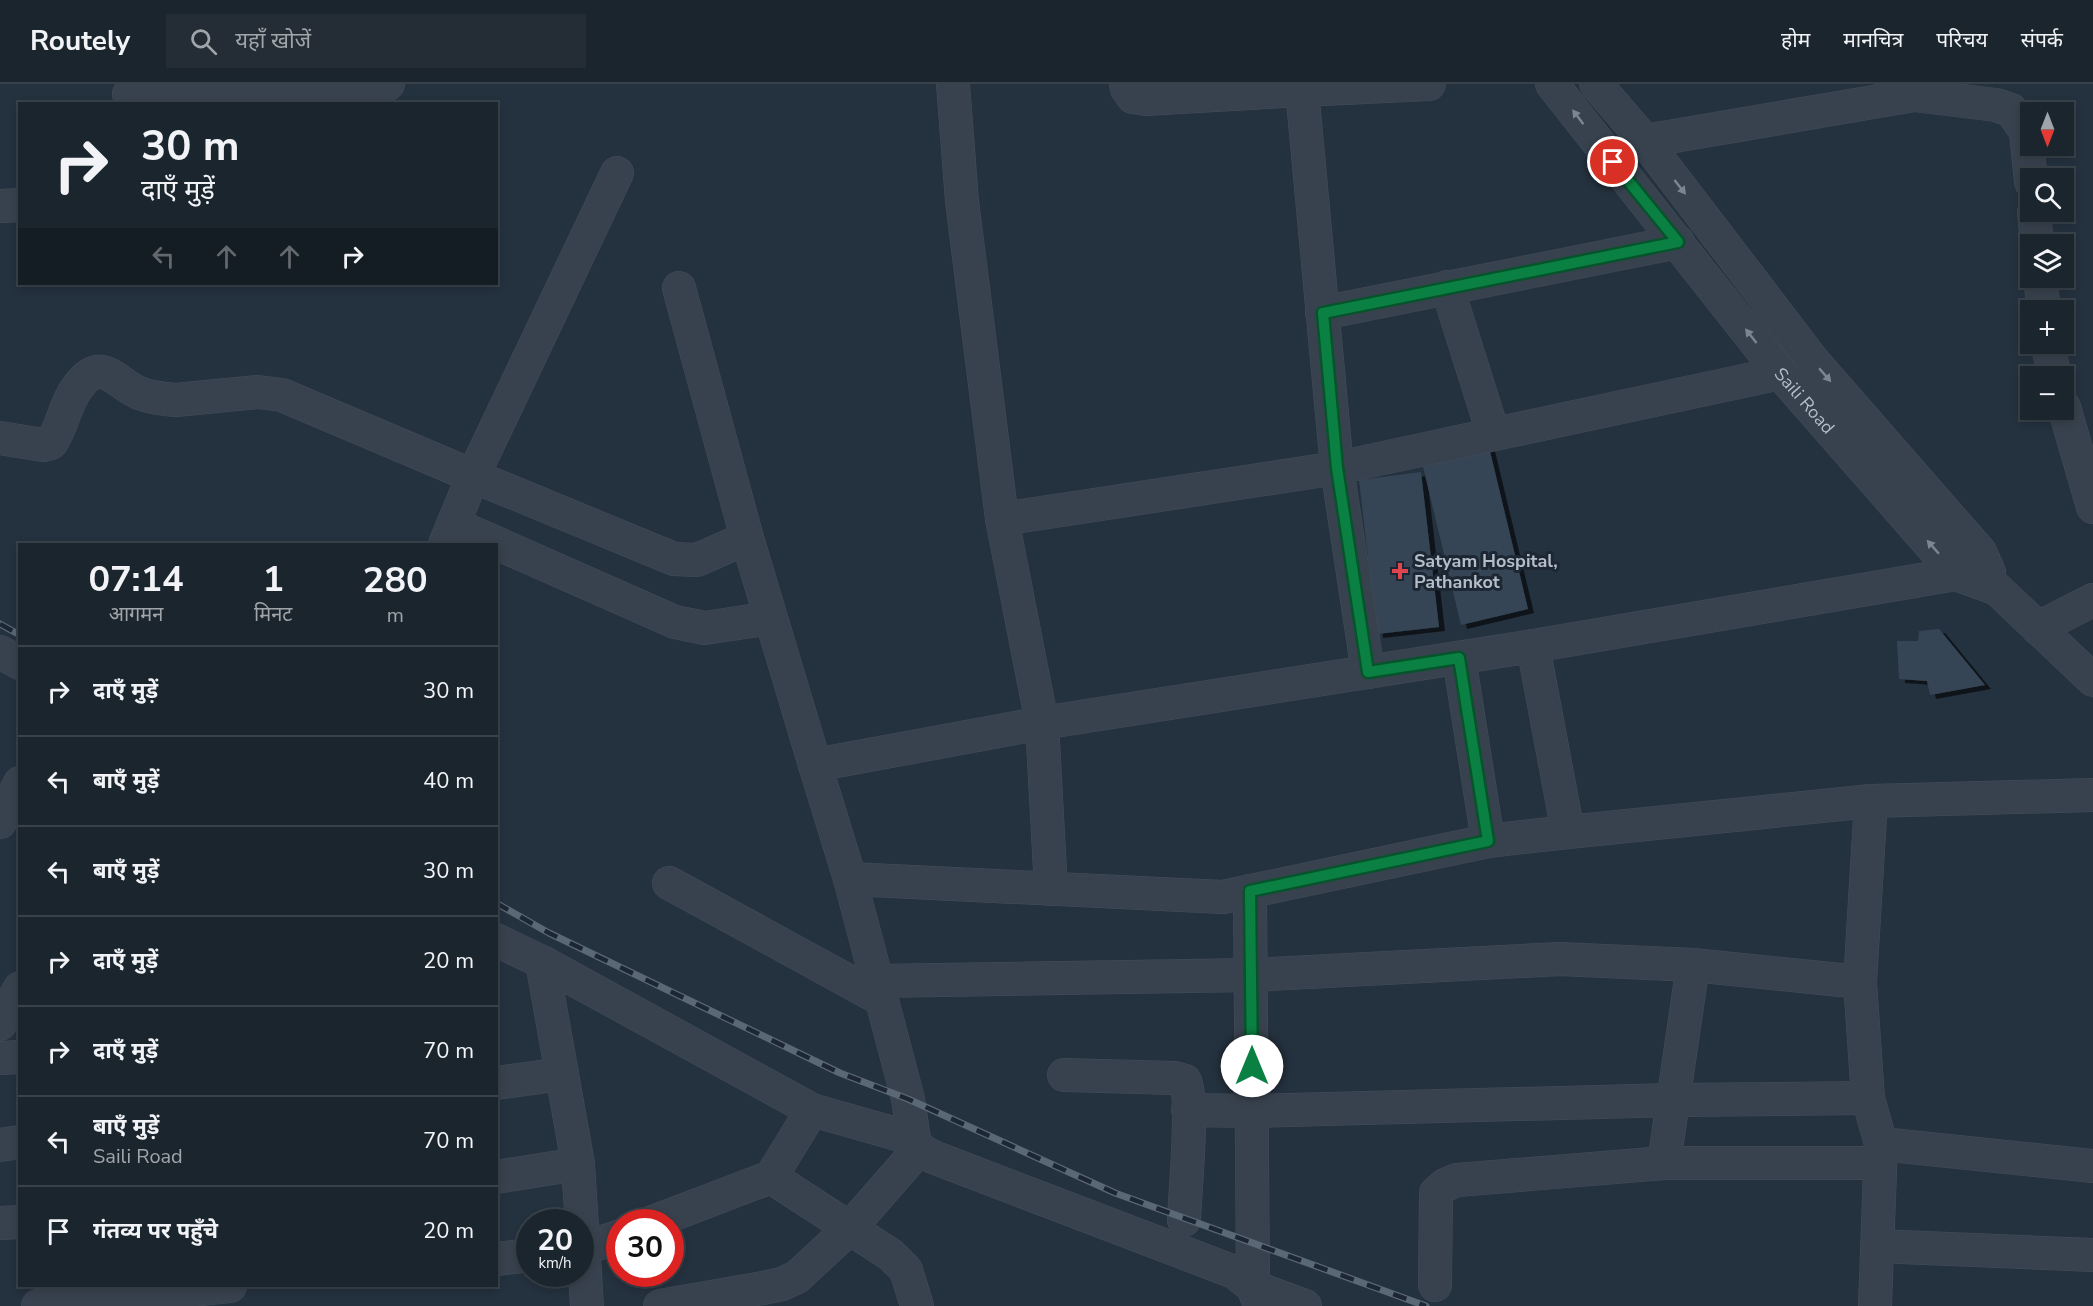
<!DOCTYPE html>
<html lang="hi">
<head>
<meta charset="utf-8">
<style>
	body { margin:0; font-family:"Nunito Sans","Noto Sans Devanagari",sans-serif; background:#242d36; color:#f1f3f6; height:100vh; display:flex; flex-direction:column; font-size:22px; white-space:nowrap }
	* { box-sizing:border-box; margin:0 }
	p { font-size:20px; color:#a0a5aa }
	.icon { flex:none; width:33px; height:33px; fill:none; stroke:currentColor; stroke-width:2; stroke-linecap:round; stroke-linejoin:round }
	.map { position:relative; flex:1; overflow:hidden }
	.side { position:absolute; left:18px; top:459px; width:480px; height:744px; display:flex; flex-direction:column; background:#1b252e; border-radius:0px; box-shadow:0 3px 9px #0003,0 0 0 2px #39424a }
	.side>* { flex:none }
	.top-card { position:absolute; left:18px; top:18px; width:480px; height:183px; border-radius:0px; box-shadow:0 3px 9px #0003,0 0 0 2px #39424a; background:#1b252e; color:#f1f3f6; overflow:hidden }
	.needle { width:39px; rotate:180deg }
	.buttons { position:absolute; left:2020px; top:18px; display:grid; gap:12px }
	.buttons a { display:grid; place-items:center; width:54px; height:54px; border-radius:0px; background:#1b252e; box-shadow:0 3px 9px #0003,0 0 0 2px #39424a; font-size:30px }
	.speed { position:absolute; left:516px; top:1125px; display:flex; gap:12px; font-size:30px; font-weight:700; text-align:center }
	.speed>* { display:grid; place-content:center; width:78px; height:78px; border-radius:50%; background:#1b252e; box-shadow:0 3px 9px #0003,0 0 0 2px #39424a; line-height:1 }
	.speed small { font-size:15px; font-weight:400 }
	.speed .limit { border:9px solid #d22; background:#fff; color:#111 }
	.pin { position:absolute; display:grid; place-items:center; width:51px; height:51px; color:#fff; margin:-26px; border:3px solid #fff; border-radius:50%; box-shadow:0 2px 6px #0007 }
	.me { position:absolute; width:66px; margin:-33px; rotate:0deg; stroke-linejoin:round; filter:drop-shadow(0 0 4px #0008) }
	.turn { display:flex; align-items:center; gap:21px; height:126px; padding:0 24px; font-size:27px }
	.turn .icon { width:78px; height:78px; stroke-width:2.5 }
	.turn b { display:block; font-size:42px; line-height:51px }
	.lanes { display:flex; align-items:center; height:57px; padding:0 24px; background:#0003; justify-content:center; gap:30px; direction:ltr }
	.lanes .off { opacity:.35 }
	.eta { display:flex; justify-content:space-evenly; align-items:center; height:102px; text-align:center }
	.eta b { font-size:36px; font-weight:700; line-height:42px }
	ul { padding:0; list-style:none }
	li { display:flex; align-items:center; gap:18px; height:90px; padding:0 24px; border-top:2px solid #39424a }
	li div { flex:1 }
	li b { display:block; font-size:22px }
	li em { font-style:normal }
	header { display:flex; align-items:center; gap:36px; box-sizing:border-box; height:84px; padding:0 30px; background:#1b252e; border-bottom:2px solid #39424a }
	header strong { font-size:28px }
	nav { display:flex; gap:33px; margin-inline-start:auto; font-size:21px }
	.search { width:420px; height:54px; background:#242d36; display:flex; align-items:center; gap:15px; box-sizing:border-box; padding:0 21px; border-radius:0px; color:#a0a5aa; font-size:22px }
	.map>svg:first-child { display:block }
	.building { fill:#364554; filter:url(#shadow) }
	.lines { fill:none; stroke-linecap:round; stroke-linejoin:round }
	.street-casing { stroke:#444e5a; stroke-width:34 }
	.street { stroke:#38424e; stroke-width:33 }
	.rail-casing { stroke:#5a6775; stroke-width:7 }
	.rail { stroke:#1d2733; stroke-width:4.5; stroke-dasharray:14; stroke-linecap:butt }
	.oneway { fill:#7c8692 }
	.route-casing { stroke:#07532c; stroke-width:15 }
	.route { stroke:#0b8043; stroke-width:10 }
	.health-dot { fill:#e0444e; stroke:#1d2733; stroke-width:2 }
	.labels { text-anchor:middle; dominant-baseline:central; stroke-width:6; stroke-linejoin:round; paint-order:stroke }
	.street-label { font-size:18px; fill:#b4bdc9; stroke:#1d2733 }
	.poi-label { font-size:18px; font-weight:bold; fill:#b4bdc9; stroke:#1d2733; text-anchor:start }
</style>
</head>
<body>
<header>
<strong>Routely</strong>
<div class="search"><svg class="icon" aria-label="search" viewBox="0 0 24 24"><circle cx="10" cy="10" r="6"/><path d="M15 15l6 6"/></svg>यहाँ खोजें</div>
<nav><a>होम</a><a>मानचित्र</a><a>परिचय</a><a>संपर्क</a></nav>
</header>
<div class="map">
<svg width="2093" height="1222" viewBox="0 0 2093 1222">
	<defs>
		<filter id="shadow"><feDropShadow dx="6" dy="4" stdDeviation="0" flood-color="#0009"/></filter>
	</defs>
	<rect width="100%" height="100%" fill="#24313e"/>
	<g class="building">
		<polygon points="1487,355 1528,525 1461,541 1420,370"/>
		<polygon points="1421,388 1439,543 1377,550 1359,396"/>
		<polygon points="1939,545 1985,601 1930,611 1927,597 1899,595 1897,557 1918,557 1919,547"/>
	</g>
	<g class="lines">
		<g class="street-casing">
			<g id="street">
				<polyline points="953,0 962,117 1002,435 1042,639 1051,805"/>
				<polyline points="1126,0 1127,5 1133,13 1146,15 1302,6 1337,384 1368,588"/>
				<path id="s1" d="M1552,0L1780,289L1956,490L1997,505L2093,596"/>
				<polyline points="1596,0 1645,57 1814,278 1980,468 1989,488"/>
				<polyline points="1302,6 1429,0"/>
				<polyline points="129,10 388,0"/>
				<polyline points="1645,57 1914,11 1996,21 2011,26 2026,48 2031,98"/>
				<polyline points="0,122 20,121"/>
				<polyline points="2034,128 2037,160"/>
				<polyline points="2040,194 2044,226"/>
				<polyline points="1447,203 1493,349"/>
				<polyline points="679,204 747,454 815,681"/>
				<polyline points="1322,229 1678,158"/>
				<polyline points="2047,260 2055,292"/>
				<polyline points="2064,323 2093,423"/>
				<path d="M0,354L43,361L51,359C63,342 65,320 77,304C101,270 114,298 139,309C151,314 163,315 176,316L258,308L282,311L473,392L674,475L697,476L747,454"/>
				<polyline points="1002,435 1337,384 1780,289"/>
				<polyline points="453,440 675,538 705,544 771,534"/>
				<polyline points="445,460 473,392 617,89"/>
				<polyline points="2038,544 2093,516"/>
				<polyline points="1533,562 1568,748"/>
				<polyline points="0,568 20,579"/>
				<polyline points="1459,574 1488,757"/>
				<polyline points="1871,717 1860,898 1868,1014 1881,1060"/>
				<polyline points="0,738 20,699"/>
				<polyline points="850,795 1223,813 1488,757 1568,748 1871,717 2093,711"/>
				<polyline points="669,799 881,915"/>
				<polyline points="1250,807 1253,1203 1305,1222"/>
				<polyline points="496,856 542,878 812,1026 914,1055"/>
				<polyline points="542,878 578,1080 587,1222"/>
				<polyline points="877,897 1252,891 1560,875 1693,881 1860,898"/>
				<polyline points="0,940 20,904"/>
				<polyline points="0,974 20,973"/>
				<path d="M1064,991L1174,994L1185,997C1194,1016 1185,1109 1184,1136"/>
				<polyline points="496,999 562,990"/>
				<polyline points="1188,1026 1253,1027 1674,1016 1868,1014"/>
				<polyline points="0,1061 20,1058"/>
				<polyline points="1664,1079 1693,881"/>
				<polyline points="496,1093 578,1080"/>
				<polyline points="771,1093 891,1171 906,1186 917,1222"/>
				<polyline points="653,1138 771,1093 812,1026"/>
				<polyline points="0,1139 20,1138"/>
				<polyline points="1877,1162 2093,1171"/>
				<polyline points="580,1166 620,1152"/>
				<polyline points="496,1175 530,1171"/>
				<polyline points="1435,1201 1436,1109 1445,1101 1457,1096 1664,1079 1880,1079"/>
				<polyline points="38,1222 230,1202"/>
				<polyline points="660,1222 763,1204 782,1200 797,1193 850,1144 919,1065"/>
				<polyline points="1260,1222 1253,1203 1234,1188 933,1073 919,1065 914,1055 908,1015 850,795 815,681 1042,639 1533,562 1956,490 1980,468"/>
				<polyline points="1875,1222 1881,1060 2093,1082"/>
			</g>
		</g>
		<use href="#street" class="street"/>
		<g class="rail-casing">
			<g id="rail">
				<polyline points="0,540 20,551"/>
				<polyline points="496,819 549,849 840,989 908,1015 1115,1109 1426,1222"/>
			</g>
		</g>
		<use href="#rail" class="rail"/>
	</g>
	<defs><path id="oneway-solid" d="M-6-.8H1V-3.2L6.5 0L1 3.2V.8H-6Z" transform="scale(1.5)"/></defs>
	<g class="oneway">
		<use href="#oneway-solid" transform="translate(1578 33) rotate(-127)"/>
		<use href="#oneway-solid" transform="translate(1680 103) rotate(52)"/>
		<use href="#oneway-solid" transform="translate(1751 252) rotate(-128)"/>
		<use href="#oneway-solid" transform="translate(1825 291) rotate(49)"/>
		<use href="#oneway-solid" transform="translate(1933 463) rotate(-131)"/>
	</g>
	<g class="lines">
		<g class="route-casing">
			<polyline id="route" points="1252,982 1250,807 1488,757 1459,574 1368,588 1337,384 1323,229 1678,158 1613,78"/>
		</g>
		<use href="#route" class="route"/>
	</g>
	<path class="health-dot" d="M1397 478h6v6h6v6h-6v6h-6v-6h-6v-6h6z"/>
	<g class="labels">
		<g class="street-label">
			<text stroke="none"><textPath href="#s1" startOffset="405">Saili Road</textPath></text>
		</g>
		<g class="poi-label">
			<text x="1414" y="477">Satyam Hospital,<tspan x="1414" dy="21">Pathankot</tspan></text>
		</g>
	</g>
</svg>
<div class="buttons">
<a><svg class="needle" viewBox="-14 -14 28 28"><path d="M0-13l5 13h-10z" fill="#e53935"/><path d="M0 13l5-13h-10z" fill="#a0a5aa"/></svg></a>
<a><svg class="icon" aria-label="search" viewBox="0 0 24 24"><circle cx="10" cy="10" r="6"/><path d="M15 15l6 6"/></svg></a>
<a><svg class="icon" aria-label="layers" viewBox="0 0 24 24"><path d="M12 4l9 5-9 5-9-5zM3 14l9 5 9-5"/></svg></a>
<a>+</a>
<a>−</a>
</div>
<div class="speed"><div>20<small>km/h</small></div><div class="limit">30</div></div>
<div class="pin" style="left:1613px;top:78px;background:#d93025"><svg class="icon" aria-label="arrive" viewBox="0 0 24 24"><path d="M6 21V4h12l-3 4 3 4H6"/></svg></div>
<svg class="me" style="left:1252px;top:982px" viewBox="-20 -20 40 40"><circle r="19" fill="#fff"/><path d="M0-13L10 11 0 6-10 11z" fill="#0b8043"/></svg>
<div class="top-card">
<div class="turn"><svg class="icon" aria-label="right" viewBox="0 0 24 24"><path d="M7 20v-9h11M14 6l5 5-5 5"/></svg><div><b>30 m</b>दाएँ मुड़ें</div></div>
<div class="lanes"><svg class="icon off" aria-label="left" viewBox="0 0 24 24"><path d="M17 20v-9H6M10 6l-5 5 5 5"/></svg><svg class="icon off" aria-label="ahead" viewBox="0 0 24 24"><path d="M12 20V5M6 11l6-6 6 6"/></svg><svg class="icon off" aria-label="ahead" viewBox="0 0 24 24"><path d="M12 20V5M6 11l6-6 6 6"/></svg><svg class="icon" aria-label="right" viewBox="0 0 24 24"><path d="M7 20v-9h11M14 6l5 5-5 5"/></svg></div>
</div>
<section class="side">
<div class="eta">
<div><b>07:14</b><p>आगमन</p></div>
<div><b>1</b><p>मिनट</p></div>
<div><b>280</b><p>m</p></div>
</div>
<ul>
<li><svg class="icon" aria-label="right" viewBox="0 0 24 24"><path d="M7 20v-9h11M14 6l5 5-5 5"/></svg><div><b>दाएँ मुड़ें</b></div><em>30 m</em></li>
<li><svg class="icon" aria-label="left" viewBox="0 0 24 24"><path d="M17 20v-9H6M10 6l-5 5 5 5"/></svg><div><b>बाएँ मुड़ें</b></div><em>40 m</em></li>
<li><svg class="icon" aria-label="left" viewBox="0 0 24 24"><path d="M17 20v-9H6M10 6l-5 5 5 5"/></svg><div><b>बाएँ मुड़ें</b></div><em>30 m</em></li>
<li><svg class="icon" aria-label="right" viewBox="0 0 24 24"><path d="M7 20v-9h11M14 6l5 5-5 5"/></svg><div><b>दाएँ मुड़ें</b></div><em>20 m</em></li>
<li><svg class="icon" aria-label="right" viewBox="0 0 24 24"><path d="M7 20v-9h11M14 6l5 5-5 5"/></svg><div><b>दाएँ मुड़ें</b></div><em>70 m</em></li>
<li><svg class="icon" aria-label="left" viewBox="0 0 24 24"><path d="M17 20v-9H6M10 6l-5 5 5 5"/></svg><div><b>बाएँ मुड़ें</b><p>Saili Road</p></div><em>70 m</em></li>
<li><svg class="icon" aria-label="arrive" viewBox="0 0 24 24"><path d="M6 21V4h12l-3 4 3 4H6"/></svg><div><b>गंतव्य पर पहुँचे</b></div><em>20 m</em></li>
</ul>
</section>
</div>
</body>
</html>
